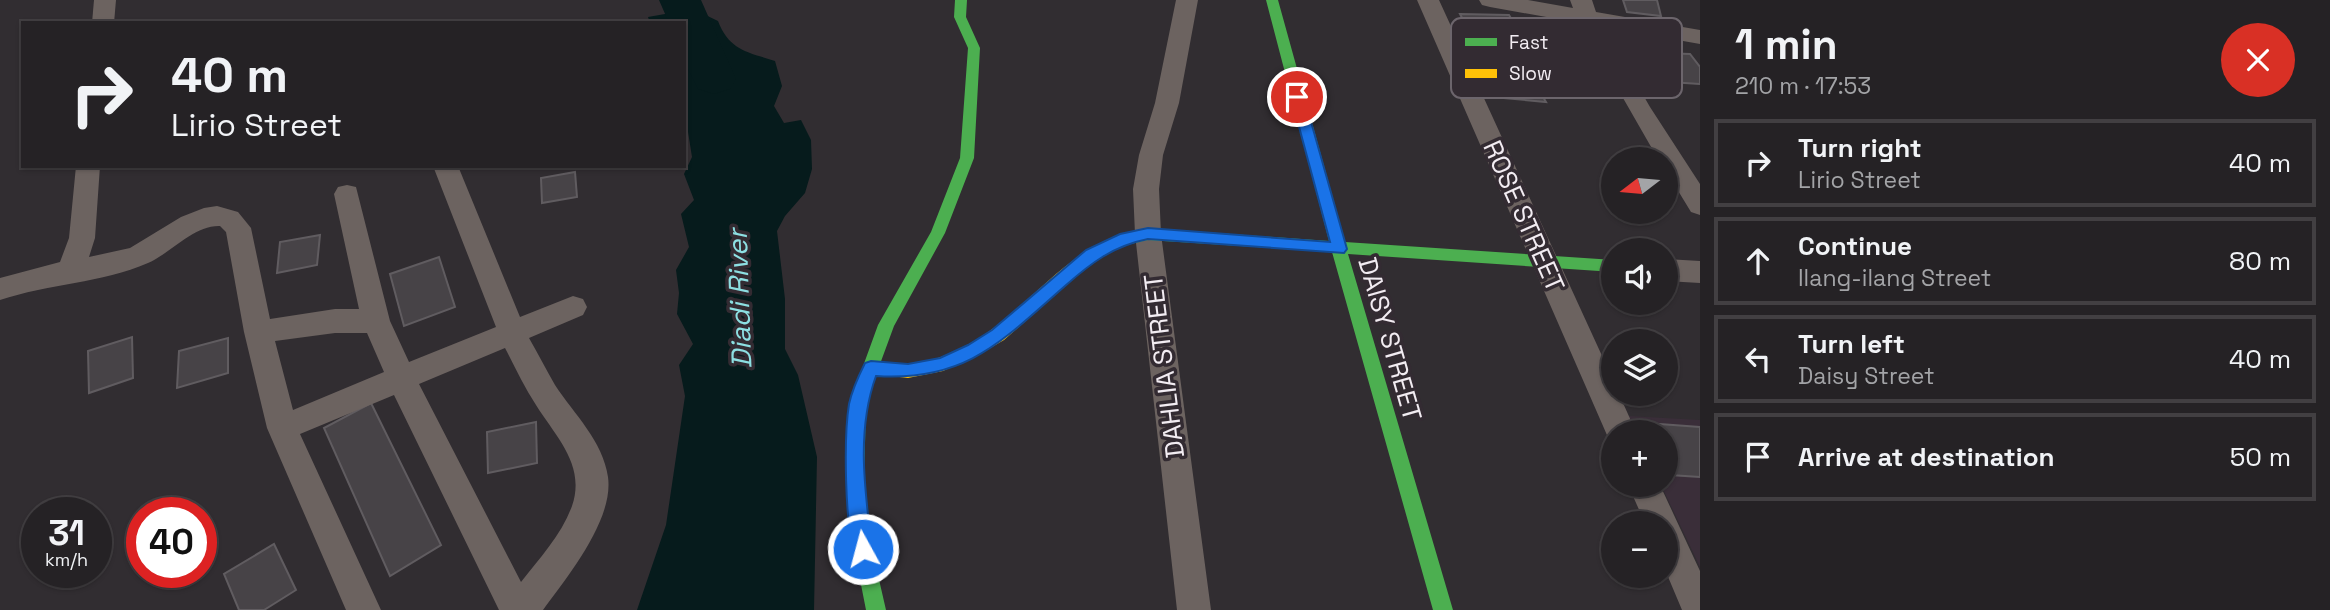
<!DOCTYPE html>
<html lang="en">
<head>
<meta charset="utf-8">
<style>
	body { margin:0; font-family:"Space Grotesk",sans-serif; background:#2d2a2d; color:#f1f3f6; height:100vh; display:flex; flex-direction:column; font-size:26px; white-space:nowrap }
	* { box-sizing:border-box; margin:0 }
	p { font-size:23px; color:#a3a4a7 }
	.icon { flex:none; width:38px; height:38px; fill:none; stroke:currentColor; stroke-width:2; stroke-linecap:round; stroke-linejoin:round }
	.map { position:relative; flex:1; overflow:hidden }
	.side { display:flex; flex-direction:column; background:#252225; width:630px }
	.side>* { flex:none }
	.hud { position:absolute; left:21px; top:21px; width:665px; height:147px; border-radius:0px; box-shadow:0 2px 5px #0004,0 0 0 2px #423f42; background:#252225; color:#f1f3f6; overflow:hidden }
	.needle { width:46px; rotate:254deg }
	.tools { position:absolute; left:1601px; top:147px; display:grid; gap:14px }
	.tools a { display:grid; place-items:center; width:77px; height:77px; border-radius:50%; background:#252225; box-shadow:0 2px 5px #0004,0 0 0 2px #423f42; font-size:35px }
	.speed { position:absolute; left:21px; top:497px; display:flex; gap:14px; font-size:35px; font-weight:700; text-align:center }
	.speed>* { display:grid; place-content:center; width:91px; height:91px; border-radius:50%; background:#252225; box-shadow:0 2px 5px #0004,0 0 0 2px #423f42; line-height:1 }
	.speed small { font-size:18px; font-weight:400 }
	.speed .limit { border:10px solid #d22; background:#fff; color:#111 }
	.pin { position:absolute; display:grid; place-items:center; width:60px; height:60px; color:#fff; margin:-30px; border:4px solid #fff; border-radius:50%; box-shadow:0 2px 7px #0007 }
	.me { position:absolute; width:77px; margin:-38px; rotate:353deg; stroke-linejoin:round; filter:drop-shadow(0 0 5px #0008) }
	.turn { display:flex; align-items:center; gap:24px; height:147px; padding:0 35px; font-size:32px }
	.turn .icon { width:91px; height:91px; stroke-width:2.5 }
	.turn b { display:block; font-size:49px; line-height:60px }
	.round { display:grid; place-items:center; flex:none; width:74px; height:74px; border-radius:37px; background:#2d2a2d }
	.head { display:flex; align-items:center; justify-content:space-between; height:119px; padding:0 35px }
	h1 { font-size:42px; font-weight:700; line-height:52px }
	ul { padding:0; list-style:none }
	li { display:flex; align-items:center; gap:21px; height:88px; margin:0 14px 10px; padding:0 21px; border:4px solid #423f42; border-radius:0px }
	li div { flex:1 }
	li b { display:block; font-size:26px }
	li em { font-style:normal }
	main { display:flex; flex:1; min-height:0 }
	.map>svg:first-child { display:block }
	.built { fill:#3a2e39 }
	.water { fill:#061b1c }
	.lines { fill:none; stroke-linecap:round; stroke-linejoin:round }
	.river { fill:#061b1c; fill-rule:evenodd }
	.building { fill:#474347; stroke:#605c60; stroke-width:2 }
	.street { fill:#6c6360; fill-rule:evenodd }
	.fast { fill:#4caf50; fill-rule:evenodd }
	.slow { fill:#ffc107; fill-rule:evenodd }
	.route { fill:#1a73e8; stroke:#114b97; stroke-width:2 }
	.labels { text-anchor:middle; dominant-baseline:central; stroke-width:7; stroke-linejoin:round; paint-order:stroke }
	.street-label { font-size:26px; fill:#f2ecf2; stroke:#332b32 }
	.water-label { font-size:28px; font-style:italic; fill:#8ddfe2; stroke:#332b32 }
	.key { fill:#332b32; stroke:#6c656c; stroke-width:2 }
	.key-label { font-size:19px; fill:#f2ecf2 }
</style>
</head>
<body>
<main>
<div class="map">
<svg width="1700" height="610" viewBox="0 0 1700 610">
	<rect width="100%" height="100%" fill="#312d31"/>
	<polygon class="built" points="1628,416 1700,420 1700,567 1661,485 1666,485 1666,432 1636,432"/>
	<path class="water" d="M693,9L718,21C729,50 747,52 775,61L782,86L774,106L784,123L801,120L811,140L812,169L805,193L785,216L777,231L785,299V349L798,375L817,457L814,610H637L666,525L685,396L679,365L693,344L677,314L679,293L676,270L689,247L681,214L694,200L684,174L692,157L685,113L684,23H650L648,17Z"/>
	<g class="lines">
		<polygon class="river" points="659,0 701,0 736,79 730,89 714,94 698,89 684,61 684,23 669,23"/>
	</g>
	<g class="building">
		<polygon points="1623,0 1657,0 1661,16 1627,12"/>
		<polygon points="1460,14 1509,15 1525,41 1473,39"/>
		<polygon points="1632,52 1690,54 1700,67 1700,84 1654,81"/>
		<polygon points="1490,72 1530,75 1546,102 1504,98"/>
		<polygon points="575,172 577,197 542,203 541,178"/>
		<polygon points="320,235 317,265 277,273 280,242"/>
		<polygon points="439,257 455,307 404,326 390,274"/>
		<polygon points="132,337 133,378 89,393 88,351"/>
		<polygon points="228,338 228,373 177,388 179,351"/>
		<polygon points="371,403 441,545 390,576 324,428"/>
		<polygon points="536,422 537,463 488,473 487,432"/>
		<polygon points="1646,423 1700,427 1700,477 1670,475 1666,465 1666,432 1650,432"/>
		<polygon points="274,544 296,590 264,610 239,610 224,574"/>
	</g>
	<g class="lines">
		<g class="street">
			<polygon points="94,0 116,0 114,23 92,23"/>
			<polygon points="1176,0 1198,0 1179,103 1163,155 1159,189 1161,234 1211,610 1177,610 1135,234 1133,189 1139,155 1155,103"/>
			<polygon points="1417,0 1439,0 1614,382 1614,394 1619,394 1636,432 1614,432 1614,443 1610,442"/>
			<polygon points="1479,0 1528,0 1573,8 1570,0 1592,0 1596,12 1700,30 1700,44 1604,27 1650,107 1700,184 1700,215 1691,212 1666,171 1666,159 1658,159 1580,23 1490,7 1482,5"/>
			<path d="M76,166H100L95,238L89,257L130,248L181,217L204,208L217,206L238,212L251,228L270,319L335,309H359L334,194L338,187L347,185L356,187L390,321L409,362L496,327L433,166H458L520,317L573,296L583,299L587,307L583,315L529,338C538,354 546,369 555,385C574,414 603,441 608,477C614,520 567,577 543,610H499L394,395L300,434L381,610H346L267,428L244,332L226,232L220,226C194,225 171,253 148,263C102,283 48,284 0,300V278L60,262L69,238ZM335,333H367L384,372L293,410L275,341ZM505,348C515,367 524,387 536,405C556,437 586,465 572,506C562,534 539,559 521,582L419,384Z"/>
			<polygon points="1666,259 1700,261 1700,283 1666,281"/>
			<polygon points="1628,485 1660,485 1700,571 1700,610 1682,610 1666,572 1666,523 1645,523"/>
		</g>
		<g class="fast">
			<polygon points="955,0 967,0 966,17 980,48 974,158 945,233 894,326 866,402 864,486 872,549 886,610 866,610 854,549 846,486 850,402 878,325 931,232 960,158 968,48 954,17"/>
			<polygon points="1266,0 1278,0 1345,242 1614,260 1614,272 1348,254 1453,610 1433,610 1332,252 1148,240 1122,246 1115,240 1117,236 1148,228 1329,241"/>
		</g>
		<path class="slow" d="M1122,234L1127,236L1129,240L1127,244L1097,258L1004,340L980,354L943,371L908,378L865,373L863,368L865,363C879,358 894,365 908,364C930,363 950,354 969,344C1024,314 1061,254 1122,234Z"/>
	</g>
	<path class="route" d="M1297,92L1304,97L1347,249L1344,253L1148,239C1113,246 1091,263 1065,286C1002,341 966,382 876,376C856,431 865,491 872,549L869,556L863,558L856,556C844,528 844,435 849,404C852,390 859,375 865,363L871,361L908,364L940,358L968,345L992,330L1086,250L1120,234L1148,228L1330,242L1291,97Z"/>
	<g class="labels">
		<g class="street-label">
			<text transform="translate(1524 216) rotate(66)">ROSE STREET</text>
			<text transform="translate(1390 339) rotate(74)">DAISY STREET</text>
			<text transform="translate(1164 366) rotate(-97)">DAHLIA STREET</text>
		</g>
		<g class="water-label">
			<text transform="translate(739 299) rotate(-92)">Diadi River</text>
		</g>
	</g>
	<rect x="1451" y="18" width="231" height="80" rx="10" class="key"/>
	<rect x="1465" y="38" width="32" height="8" fill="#4caf50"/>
	<rect x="1465" y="69" width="32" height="9" fill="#ffc107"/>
	<g class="key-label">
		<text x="1509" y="49">Fast</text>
		<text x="1509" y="80">Slow</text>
	</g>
</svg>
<div class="tools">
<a><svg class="needle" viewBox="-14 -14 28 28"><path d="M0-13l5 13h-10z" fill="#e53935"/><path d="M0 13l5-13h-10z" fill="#a3a4a7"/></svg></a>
<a><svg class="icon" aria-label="sound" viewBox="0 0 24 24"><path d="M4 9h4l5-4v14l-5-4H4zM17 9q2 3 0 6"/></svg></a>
<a><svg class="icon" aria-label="layers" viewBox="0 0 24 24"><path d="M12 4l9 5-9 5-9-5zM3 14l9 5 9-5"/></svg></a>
<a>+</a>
<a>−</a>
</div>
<div class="speed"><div>31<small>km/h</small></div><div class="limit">40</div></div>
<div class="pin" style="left:1297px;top:97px;background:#d93025"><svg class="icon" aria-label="arrive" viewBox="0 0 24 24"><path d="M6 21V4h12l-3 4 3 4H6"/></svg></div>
<svg class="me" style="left:863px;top:549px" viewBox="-20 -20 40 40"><circle r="17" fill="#1a73e8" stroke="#fff" stroke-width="3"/><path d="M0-11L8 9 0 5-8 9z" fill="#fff"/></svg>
<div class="hud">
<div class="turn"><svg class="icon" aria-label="right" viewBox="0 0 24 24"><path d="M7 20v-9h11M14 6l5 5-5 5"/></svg><div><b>40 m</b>Lirio Street</div></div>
</div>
</div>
<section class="side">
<div class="head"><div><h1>1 min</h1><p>210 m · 17:53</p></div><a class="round" style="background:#d93025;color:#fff"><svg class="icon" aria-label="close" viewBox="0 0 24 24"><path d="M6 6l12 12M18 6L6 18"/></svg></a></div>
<ul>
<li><svg class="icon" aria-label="right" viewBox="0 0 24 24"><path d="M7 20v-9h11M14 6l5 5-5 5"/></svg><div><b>Turn right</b><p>Lirio Street</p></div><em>40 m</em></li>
<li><svg class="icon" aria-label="ahead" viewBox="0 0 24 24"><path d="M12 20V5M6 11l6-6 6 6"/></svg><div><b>Continue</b><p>Ilang-ilang Street</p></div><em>80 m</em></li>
<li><svg class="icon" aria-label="left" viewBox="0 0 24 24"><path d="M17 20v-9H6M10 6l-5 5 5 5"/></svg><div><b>Turn left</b><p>Daisy Street</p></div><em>40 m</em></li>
<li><svg class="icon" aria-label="arrive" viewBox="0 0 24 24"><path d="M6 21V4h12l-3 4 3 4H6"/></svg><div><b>Arrive at destination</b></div><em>50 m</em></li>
</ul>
</section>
</main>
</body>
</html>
